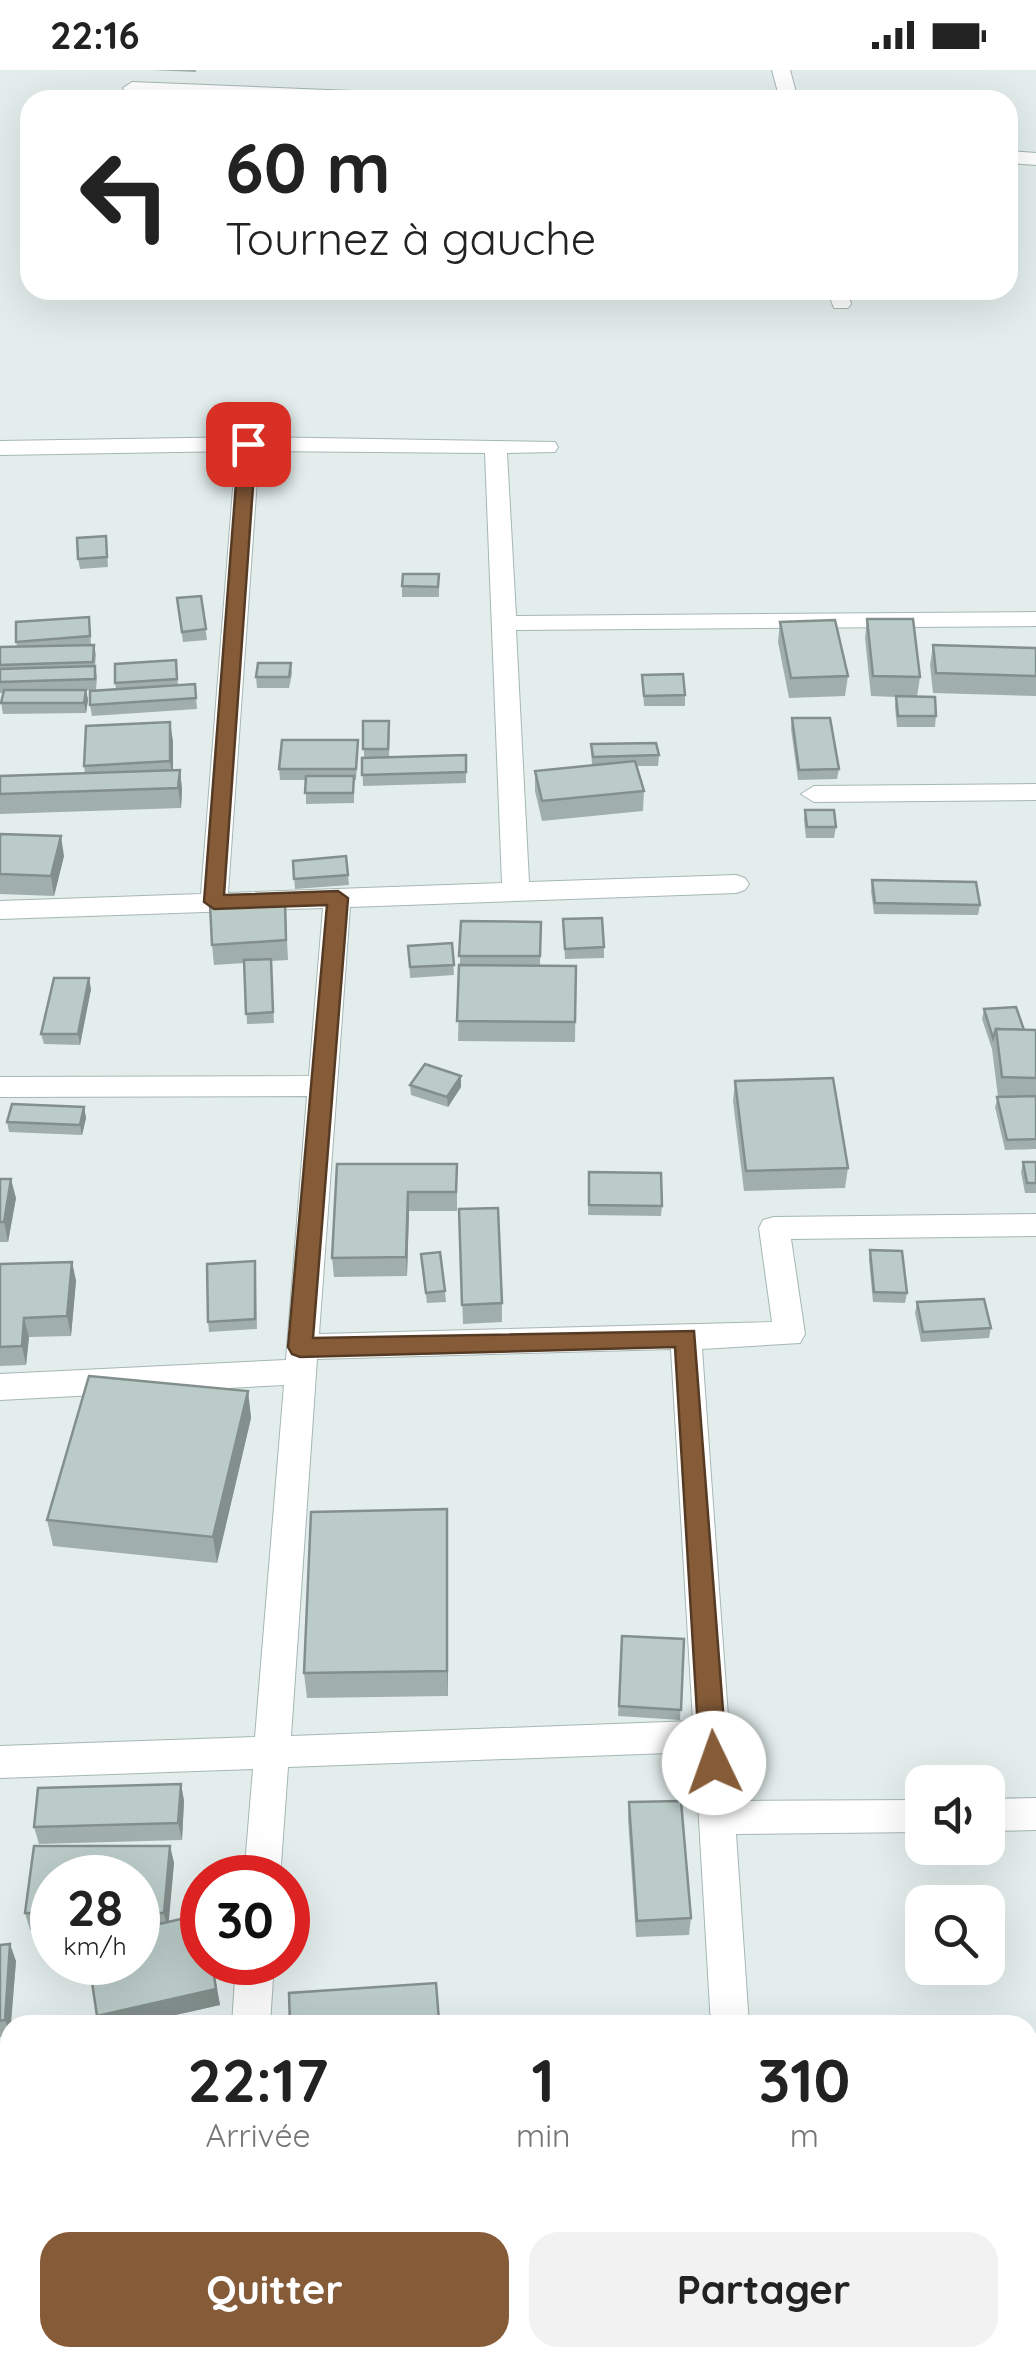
<!DOCTYPE html>
<html lang="fr">
<head>
<meta charset="utf-8">
<style>
	body { margin:0; font-family:Quicksand,sans-serif; background:#f2f2f2; color:#222; height:100vh; display:flex; flex-direction:column; font-size:38px; white-space:nowrap }
	* { box-sizing:border-box; margin:0 }
	p { font-size:32px; color:#767676 }
	.icon { flex:none; width:55px; height:55px; fill:none; stroke:currentColor; stroke-width:2; stroke-linecap:round; stroke-linejoin:round }
	.map { position:relative; flex:1; overflow:hidden }
	.details { position:absolute; left:0px; top:1945px; width:1038px; height:352px; display:flex; flex-direction:column; background:#fff; border-radius:30px 30px 0 0; box-shadow:0 10px 40px #0002 }
	.details>* { flex:none }
	.top-card { position:absolute; left:20px; top:20px; width:998px; height:210px; border-radius:30px; box-shadow:0 10px 40px #0002; background:#fff; color:#222; overflow:hidden }
	.controls { position:absolute; left:905px; top:1695px; display:grid; gap:20px }
	.controls a { display:grid; place-items:center; width:100px; height:100px; border-radius:20px; background:#fff; box-shadow:0 10px 40px #0002; font-size:50px }
	.speed { position:absolute; left:30px; top:1785px; display:flex; gap:20px; font-size:50px; font-weight:700; text-align:center }
	.speed>* { display:grid; place-content:center; width:130px; height:130px; border-radius:50%; background:#fff; box-shadow:0 10px 40px #0002; line-height:1 }
	.speed small { font-size:25px; font-weight:400 }
	.speed .limit { border:15px solid #d22; background:#fff; color:#111 }
	.pin { position:absolute; display:grid; place-items:center; width:85px; height:85px; color:#fff; margin:-42px; border-radius:20px; box-shadow:0 5px 15px #0006 }
	.me { position:absolute; width:110px; margin:-55px; rotate:357deg; stroke-linejoin:round; filter:drop-shadow(0 0 8px #0008) }
	.turn { display:flex; align-items:center; gap:35px; height:210px; padding:0 40px; font-size:45px }
	.turn .icon { width:130px; height:130px; stroke-width:2.5 }
	.turn b { display:block; font-size:70px; line-height:85px }
	.eta { display:flex; justify-content:space-evenly; align-items:center; height:170px; text-align:center }
	.eta b { font-size:60px; font-weight:700; line-height:70px }
	.action { display:flex; gap:20px; margin-top:auto; padding:20px 40px }
	.action a { flex:1; height:115px; border-radius:30px; background:#855b38; color:#fff; font-size:40px; font-weight:700; line-height:115px; text-align:center }
	.action a+a { background:#f2f2f2; color:#222 }
	.status { display:flex; justify-content:space-between; align-items:center; height:70px; padding:0 50px; background:#fff; direction:ltr }
	.status svg { height:28px; fill:currentColor }
	.map>svg:first-child { display:block }
	.lines { fill:none; stroke-linecap:round; stroke-linejoin:round }
	.minor-casing { stroke:#a5b7b5; stroke-width:2 }
	.minor { fill:#fff; fill-rule:evenodd }
	.wall { fill:#a1afac }
	.shaded-wall { fill:#838f8c }
	.building { fill:#bbccc8; stroke:#838f8c; stroke-width:2.5 }
	.route { fill:#855b38; stroke:#563b24; stroke-width:2.5 }
</style>
</head>
<body>
<div class="status"><b>22:16</b><svg viewBox="0 0 49 12"><path d="M0 12V9h3v3zM5 12V6h3v6zM10 12V3h3v9zM15 12V0h3v12zM26 1h20v11H26zM47 4h2v5h-2z"/></svg></div>
<div class="map">
<svg width="1036" height="2297" viewBox="0 0 1036 2297">
	<rect width="100%" height="100%" fill="#e3eeec"/>
	<g class="lines">
		<g class="minor-casing">
			<g id="minor">
				<polygon points="772,0 790,0 798,30 780,30"/>
				<polygon points="132,12 425,24 434,30 288,30 125,22 123,18"/>
				<polygon points="1008,81 1036,83 1036,95 1008,93"/>
				<polygon points="827,220 847,220 851,234 848,238 834,238"/>
				<path d="M248,367L555,372L558,377L555,382L507,383L516,546L1036,542V556L516,560L529,812L736,805L745,808L749,814L745,820L736,823L350,837L319,1264L772,1252L759,1158L763,1150L774,1147L1036,1144V1166L791,1169L805,1264L800,1273L702,1279L734,1731L922,1730V1762L736,1764L749,1955H711L695,1682L288,1697L280,1808H244L253,1699L0,1708V1676L255,1667L284,1315L0,1330V1304L286,1290L307,1026L0,1027V1007L309,1006L323,838L0,849V831L201,824L236,381L0,385V371ZM259,381L485,383L502,813L228,823ZM671,1279L693,1651L291,1666L317,1289Z"/>
				<polygon points="1036,714 1036,730 814,732 801,724 814,716"/>
				<polygon points="1036,1728 1036,1760 988,1761 988,1729"/>
				<polygon points="236,1892 274,1892 270,1955 232,1955"/>
				<polygon points="10,2214 10,2254 0,2255 0,2215"/>
				<polygon points="1028,2245 1036,2249 1036,2297 1010,2297 1009,2288 1028,2288"/>
				<rect x="205" y="2288" width="42" height="9"/>
			</g>
		</g>
		<use href="#minor" class="minor"/>
	</g>
	<g class="wall">
		<polygon points="151,0 196,0 196,2"/>
		<polygon points="106,466 108,497 80,499 78,489"/>
		<polygon points="439,504 439,527 402,527 402,516"/>
		<polygon points="201,526 207,570 183,572 177,528"/>
		<polygon points="867,549 920,607 917,627 936,646 935,657 897,657 895,637 896,627 871,626 865,568"/>
		<polygon points="780,552 848,606 845,626 789,628 778,572"/>
		<polygon points="90,557 91,575 94,575 96,585 95,596 97,607 96,620 86,620 88,630 86,643 3,644 1,633 3,623 0,623 0,577 17,576 16,572"/>
		<polygon points="933,575 1036,578 1036,626 933,623 930,595"/>
		<polygon points="176,590 178,615 195,614 197,639 92,646 90,635 116,619 115,613"/>
		<polygon points="291,593 292,604 289,618 257,618 256,607"/>
		<polygon points="642,605 685,625 685,636 644,636"/>
		<polygon points="792,648 839,699 837,709 798,710 791,659"/>
		<polygon points="363,651 390,661 389,687 466,685 466,713 363,716 362,688 364,688"/>
		<polygon points="170,652 173,672 173,701 180,700 182,720 181,738 0,744 0,706 85,704 84,696"/>
		<polygon points="591,674 659,685 658,696 637,696 644,721 643,741 542,751 535,721 535,701 592,695"/>
		<polygon points="358,680 356,710 354,710 354,733 306,734 306,710 280,710 279,699"/>
		<polygon points="805,740 836,757 834,768 806,768 804,750"/>
		<polygon points="0,764 64,786 54,826 0,824"/>
		<polygon points="346,786 349,815 295,819 293,791"/>
		<polygon points="872,810 980,835 978,845 874,844 871,821"/>
		<polygon points="285,830 288,890 271,891 274,953 247,954 245,893 214,895 212,875"/>
		<polygon points="563,849 604,877 604,888 565,889"/>
		<polygon points="461,851 541,852 540,896 576,896 575,972 458,971"/>
		<polygon points="452,873 454,905 410,908 408,876"/>
		<polygon points="91,919 80,975 44,974 41,964"/>
		<polygon points="984,939 1024,960 1036,960 1036,1079 1005,1080 995,1037 998,1027 992,979 982,949"/>
		<polygon points="461,1006 461,1017 448,1037 411,1025 410,1015"/>
		<polygon points="735,1011 848,1098 845,1118 744,1121 733,1031"/>
		<polygon points="84,1037 86,1048 82,1065 9,1062 7,1052"/>
		<polygon points="1023,1092 1036,1092 1036,1123 1025,1123 1021,1102"/>
		<polygon points="337,1094 457,1094 457,1141 409,1141 407,1206 334,1207 332,1188"/>
		<polygon points="589,1102 662,1136 661,1146 588,1145"/>
		<polygon points="0,1109 16,1128 8,1172 0,1172"/>
		<polygon points="459,1139 502,1233 502,1252 463,1254"/>
		<polygon points="870,1180 907,1223 905,1233 873,1232 869,1190"/>
		<polygon points="421,1184 445,1221 446,1232 427,1233"/>
		<polygon points="72,1192 76,1211 71,1266 29,1267 26,1295 0,1296 0,1194"/>
		<polygon points="256,1201 257,1259 209,1262 208,1252"/>
		<polygon points="917,1232 991,1258 989,1268 921,1272 915,1243"/>
		<polygon points="248,1321 251,1348 217,1493 53,1476 47,1450"/>
		<polygon points="447,1439 448,1626 307,1628 304,1603"/>
		<polygon points="622,1566 684,1569 680,1650 618,1646"/>
		<polygon points="181,1714 184,1731 182,1770 39,1774 34,1757"/>
		<polygon points="629,1732 691,1848 689,1865 636,1867 628,1749"/>
		<polygon points="34,1776 170,1776 174,1793 168,1852 202,1844 202,1892 212,1892 220,1935 131,1955 100,1955 89,1892 138,1892 138,1808 52,1808 52,1860 30,1860 25,1843"/>
		<polygon points="0,1875 16,1891 10,1966 0,1967"/>
		<polygon points="436,1913 439,1955 290,1955"/>
		<polygon points="814,2288 946,2288 948,2297 816,2297"/>
	</g>
	<g class="shaded-wall">
		<polygon points="86,620 88,630 86,643 84,633"/>
		<polygon points="170,652 173,672 173,711 170,691"/>
		<polygon points="180,700 182,720 181,738 178,718"/>
		<polygon points="61,766 64,786 54,826 51,806"/>
		<polygon points="89,908 91,919 80,975 78,964"/>
		<polygon points="461,1006 461,1017 448,1037 447,1027"/>
		<polygon points="84,1037 86,1048 82,1065 80,1055"/>
		<polygon points="11,1109 16,1128 8,1172 4,1152"/>
		<polygon points="408,1122 409,1141 407,1206 406,1187"/>
		<polygon points="72,1192 76,1211 71,1266 67,1246"/>
		<polygon points="24,1248 29,1267 26,1295 22,1276"/>
		<polygon points="248,1321 251,1348 217,1493 213,1467"/>
		<polygon points="447,1439 448,1465 448,1626 447,1601"/>
		<polygon points="181,1714 184,1731 182,1770 178,1753"/>
		<polygon points="170,1776 174,1793 168,1860 164,1843"/>
		<polygon points="10,1874 16,1891 10,1963 5,1950"/>
		<polygon points="212,1892 220,1935 131,1955 100,1955 97,1946"/>
	</g>
	<g class="building">
		<polygon points="106,466 107,487 78,489 77,468"/>
		<polygon points="403,504 439,504 438,517 402,516"/>
		<polygon points="201,526 206,559 182,562 177,528"/>
		<polygon points="89,547 90,566 16,572 16,552"/>
		<polygon points="867,549 913,549 920,607 873,606"/>
		<polygon points="835,550 848,606 791,608 780,552"/>
		<polygon points="94,575 93,592 0,595 0,577"/>
		<polygon points="933,575 1036,578 1036,606 936,603"/>
		<polygon points="176,590 177,609 115,613 115,594"/>
		<polygon points="258,593 291,593 289,607 256,607"/>
		<polygon points="95,596 95,609 0,612 0,599"/>
		<polygon points="683,604 685,625 644,626 642,605"/>
		<polygon points="195,614 196,628 90,635 90,621"/>
		<polygon points="4,620 86,620 84,633 1,633"/>
		<polygon points="896,626 935,627 936,646 898,646"/>
		<polygon points="792,648 830,648 839,699 799,700"/>
		<polygon points="363,651 389,651 388,679 363,679"/>
		<polygon points="170,652 170,691 84,696 86,656"/>
		<polygon points="282,670 358,670 356,699 279,699"/>
		<polygon points="656,673 659,685 593,687 591,674"/>
		<polygon points="466,685 466,702 362,705 362,688"/>
		<polygon points="635,691 644,721 542,731 535,701"/>
		<polygon points="180,700 178,718 0,724 0,706"/>
		<polygon points="306,706 354,706 353,723 305,723"/>
		<polygon points="805,740 834,740 836,757 807,757"/>
		<polygon points="0,764 61,766 51,806 0,804"/>
		<polygon points="346,786 348,805 294,809 293,791"/>
		<polygon points="872,810 976,812 980,835 875,833"/>
		<polygon points="285,830 286,870 212,875 210,835"/>
		<polygon points="602,848 604,877 565,879 563,849"/>
		<polygon points="461,851 541,852 540,886 459,886"/>
		<polygon points="452,873 454,895 410,897 408,876"/>
		<polygon points="271,889 273,942 246,944 244,890"/>
		<polygon points="459,895 576,896 575,952 457,951"/>
		<polygon points="54,908 89,908 78,964 41,964"/>
		<polygon points="1016,937 1024,960 996,959 993,968 984,939"/>
		<polygon points="996,959 1036,960 1036,1008 1002,1007"/>
		<polygon points="425,994 461,1006 447,1027 410,1015"/>
		<polygon points="833,1008 848,1098 746,1101 735,1011"/>
		<polygon points="1036,1026 1036,1069 1007,1070 997,1027"/>
		<polygon points="12,1034 84,1037 80,1055 7,1052"/>
		<polygon points="1023,1092 1036,1092 1036,1113 1027,1113"/>
		<polygon points="337,1094 457,1094 456,1122 408,1122 406,1187 332,1188"/>
		<polygon points="589,1102 661,1103 662,1136 589,1135"/>
		<polygon points="0,1109 11,1109 4,1152 0,1152"/>
		<polygon points="498,1138 502,1233 462,1235 459,1139"/>
		<polygon points="870,1180 902,1181 907,1223 874,1222"/>
		<polygon points="440,1182 445,1221 426,1223 421,1184"/>
		<polygon points="255,1191 255,1249 208,1252 207,1194"/>
		<polygon points="72,1192 67,1246 24,1248 22,1276 0,1277 0,1194"/>
		<polygon points="984,1229 991,1258 923,1262 917,1232"/>
		<polygon points="89,1306 248,1321 213,1467 47,1450"/>
		<polygon points="447,1439 447,1601 304,1603 311,1442"/>
		<polygon points="622,1566 684,1569 681,1640 619,1636"/>
		<polygon points="181,1714 178,1753 34,1757 38,1718"/>
		<polygon points="681,1731 691,1848 637,1851 629,1732"/>
		<polygon points="34,1776 170,1776 164,1843 138,1843 138,1808 52,1808 52,1843 25,1843"/>
		<polygon points="202,1844 202,1892 212,1892 216,1919 97,1946 89,1892 138,1892 138,1859"/>
		<polygon points="10,1874 5,1950 0,1951 0,1875"/>
		<polygon points="436,1913 439,1951 387,1955 290,1955 289,1923"/>
		<polygon points="464,2288 559,2288 560,2297 465,2297"/>
		<polygon points="634,2288 718,2288 720,2297 636,2297"/>
		<polygon points="820,2288 946,2288 948,2297 822,2297"/>
		<rect x="0" y="2295" width="43" height="2"/>
	</g>
	<polygon class="route" points="248,368 256,374 224,825 338,821 348,828 313,1268 694,1261 727,1693 723,1702 714,1705 704,1702 700,1693 675,1277 300,1287 292,1284 288,1277 327,835 214,839 204,832 239,374"/>
</svg>
<div class="controls">
<a><svg class="icon" aria-label="sound" viewBox="0 0 24 24"><path d="M4 9h4l5-4v14l-5-4H4zM17 9q2 3 0 6"/></svg></a>
<a><svg class="icon" aria-label="search" viewBox="0 0 24 24"><circle cx="10" cy="10" r="6"/><path d="M15 15l6 6"/></svg></a>
</div>
<div class="speed"><div>28<small>km/h</small></div><div class="limit">30</div></div>
<div class="pin" style="left:248px;top:374px;background:#d93025"><svg class="icon" aria-label="arrive" viewBox="0 0 24 24"><path d="M6 21V4h12l-3 4 3 4H6"/></svg></div>
<svg class="me" style="left:714px;top:1693px" viewBox="-20 -20 40 40"><circle r="19" fill="#fff"/><path d="M0-13L10 11 0 6-10 11z" fill="#855b38"/></svg>
<div class="top-card">
<div class="turn"><svg class="icon" aria-label="left" viewBox="0 0 24 24"><path d="M17 20v-9H6M10 6l-5 5 5 5"/></svg><div><b>60 m</b>Tournez à gauche</div></div>
</div>
<section class="details">
<div class="eta">
<div><b>22:17</b><p>Arrivée</p></div>
<div><b>1</b><p>min</p></div>
<div><b>310</b><p>m</p></div>
</div>
<div class="action"><a>Quitter</a><a>Partager</a></div>
</section>
</div>
</body>
</html>
